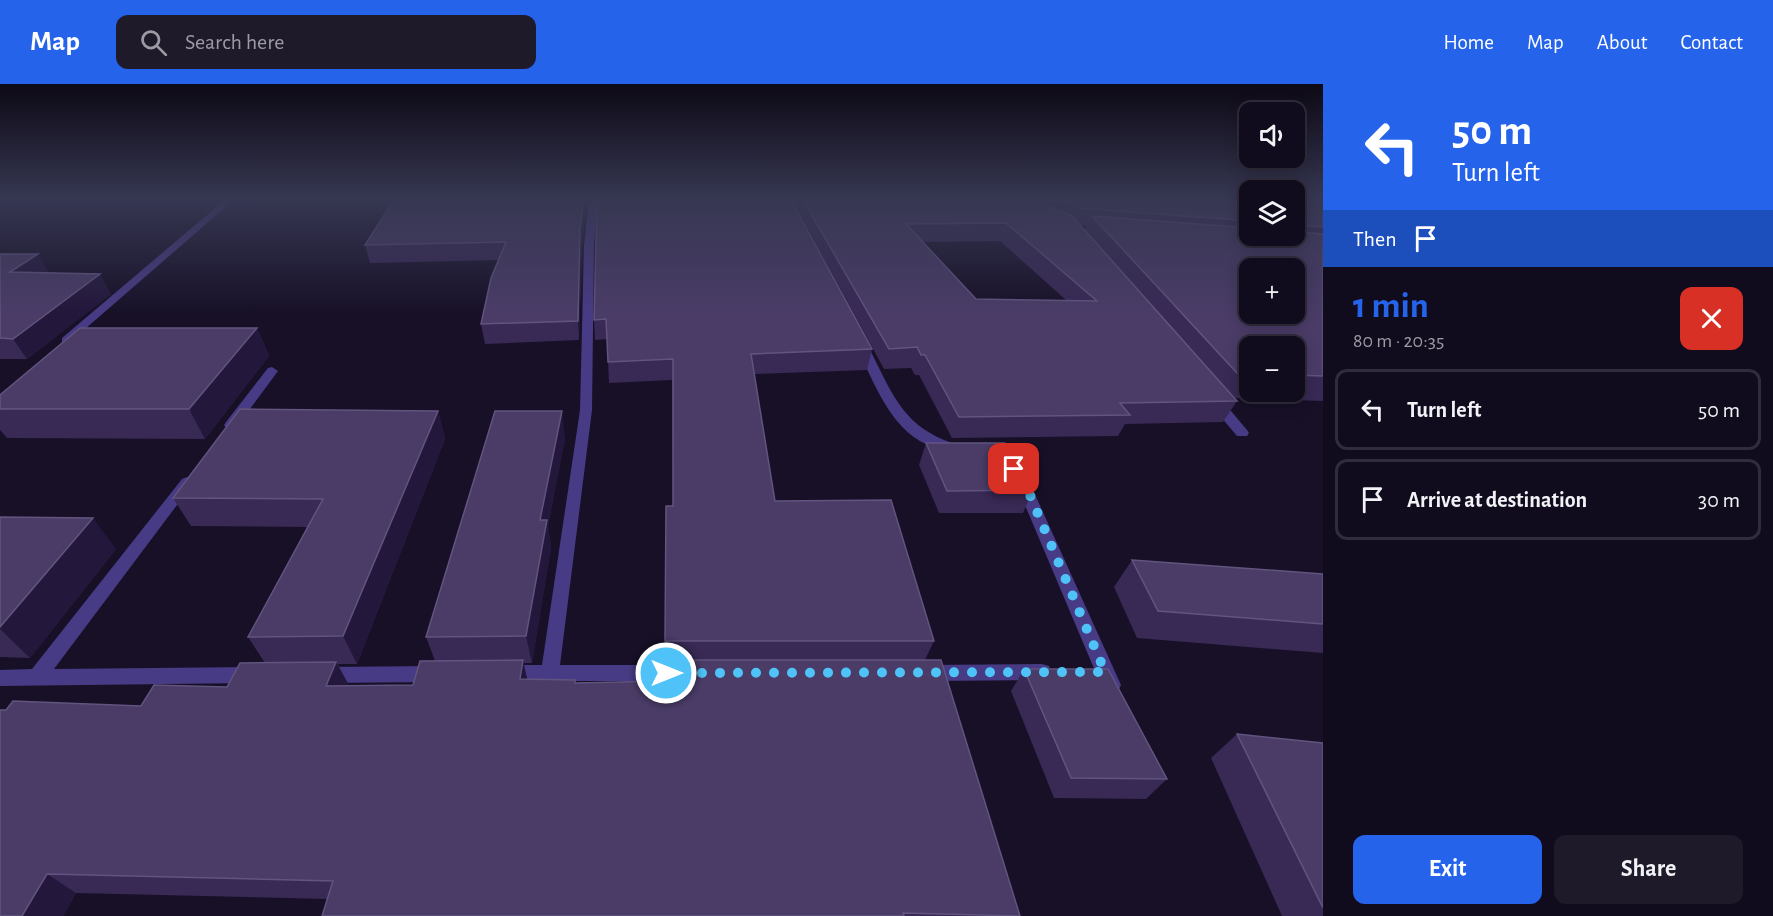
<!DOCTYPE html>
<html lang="en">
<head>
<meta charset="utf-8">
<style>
	body { margin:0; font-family:"Alegreya Sans",sans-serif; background:#1e1a2a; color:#f1f3f6; height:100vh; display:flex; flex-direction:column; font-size:22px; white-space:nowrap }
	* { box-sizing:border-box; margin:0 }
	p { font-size:20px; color:#9c9ba4 }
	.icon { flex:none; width:33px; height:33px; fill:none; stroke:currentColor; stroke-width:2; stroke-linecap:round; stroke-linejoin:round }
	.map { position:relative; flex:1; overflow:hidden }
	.panel { display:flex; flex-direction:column; background:#110c1d; width:450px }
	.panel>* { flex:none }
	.guide { background:#2563eb; color:#fff; overflow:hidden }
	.tools { position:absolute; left:1239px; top:18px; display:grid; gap:12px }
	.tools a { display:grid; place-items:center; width:66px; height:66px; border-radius:12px; background:#110c1d; box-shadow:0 3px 15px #0003,0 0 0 2px #302c3b; font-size:30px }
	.pin { position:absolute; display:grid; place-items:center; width:51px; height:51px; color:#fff; margin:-26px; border-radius:12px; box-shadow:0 3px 9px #0006 }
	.me { position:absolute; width:66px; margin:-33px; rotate:90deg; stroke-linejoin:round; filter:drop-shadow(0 0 4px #0008) }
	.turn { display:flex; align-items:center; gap:21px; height:126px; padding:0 30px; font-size:27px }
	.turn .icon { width:78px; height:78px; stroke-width:2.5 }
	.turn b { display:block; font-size:42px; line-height:51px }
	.then { display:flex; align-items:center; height:57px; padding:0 30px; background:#0003; gap:12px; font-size:22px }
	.round { display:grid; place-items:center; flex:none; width:63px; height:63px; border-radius:12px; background:#1e1a2a }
	.headline { display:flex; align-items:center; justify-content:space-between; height:102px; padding:0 30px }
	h1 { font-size:36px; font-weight:700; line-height:45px; color:#2563eb }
	.action { display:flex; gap:12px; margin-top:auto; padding:12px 30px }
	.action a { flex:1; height:69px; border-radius:12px; background:#2563eb; color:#fff; font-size:24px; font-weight:700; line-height:69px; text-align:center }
	.action a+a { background:#1e1a2a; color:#f1f3f6 }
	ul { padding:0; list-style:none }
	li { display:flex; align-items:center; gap:18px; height:81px; margin:0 12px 9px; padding:0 18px; border:3px solid #302c3b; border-radius:12px }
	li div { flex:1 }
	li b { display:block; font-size:22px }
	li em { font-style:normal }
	header { display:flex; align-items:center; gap:36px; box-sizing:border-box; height:84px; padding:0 30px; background:#2563eb; color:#fff }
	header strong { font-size:28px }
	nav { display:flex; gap:33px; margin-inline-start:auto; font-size:21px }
	.search { width:420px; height:54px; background:#1e1a2a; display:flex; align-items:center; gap:15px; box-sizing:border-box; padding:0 21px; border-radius:12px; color:#9c9ba4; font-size:22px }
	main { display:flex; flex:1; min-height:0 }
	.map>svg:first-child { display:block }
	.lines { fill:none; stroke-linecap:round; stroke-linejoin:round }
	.minor { fill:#483b85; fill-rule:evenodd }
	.wall { fill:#382955; fill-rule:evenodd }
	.shaded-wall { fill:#23173b }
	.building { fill:#4a3c67; stroke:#61547f; stroke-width:1.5; fill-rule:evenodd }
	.route { stroke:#4fc3f7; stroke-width:10; stroke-dasharray:0 18 }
</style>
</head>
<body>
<header>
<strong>Map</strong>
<div class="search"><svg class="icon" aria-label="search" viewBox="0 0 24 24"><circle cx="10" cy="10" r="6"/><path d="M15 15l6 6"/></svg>Search here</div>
<nav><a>Home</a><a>Map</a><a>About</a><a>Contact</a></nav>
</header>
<main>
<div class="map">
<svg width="1323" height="832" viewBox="0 0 1323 832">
	<rect width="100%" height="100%" fill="#171027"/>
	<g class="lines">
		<g class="minor">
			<polygon points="227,114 236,114 70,258 62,258 62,254"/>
			<polygon points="589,114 597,114 594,162 592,326 560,581 685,581 692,583 694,589 692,595 685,597 505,597 498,595 496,589 498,583 505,581 542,581 580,326 584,162"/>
			<path d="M861,257L867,260C892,308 902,345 959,361L961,364L959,367C951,369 944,366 936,364C891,351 874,297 855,260Z"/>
			<polygon points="272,283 278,287 236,344 226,344 224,341 226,338 268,284"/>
			<polygon points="1215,313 1220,314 1247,346 1249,349 1247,352 1237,352 1210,320 1209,317"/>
			<polygon points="1021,390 1028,395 1121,601 1118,607 1111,609 1104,607 1101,601 1014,395"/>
			<polygon points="187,393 194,398 192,401 54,585 253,583 260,585 262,591 260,597 253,599 0,602 0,586 32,585 182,395"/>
			<polygon points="1042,580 1049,582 1051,588 1049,594 1042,596 925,597 918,595 916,589 918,583 925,581"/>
			<polygon points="436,582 443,584 445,590 443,596 436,598 322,599 315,597 313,591 315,585 322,583"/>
		</g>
	</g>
	<g class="wall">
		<polygon points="597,114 872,265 867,286 754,290 775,417 934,557 925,576 1020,832 322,832 328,815 76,809 63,832 0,832 141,622 227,603 265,579 248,553 308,443 191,442 173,414 438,327 445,355 357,580 338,580 348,602 413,601 435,577 426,553 565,354 548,442 551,463 532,579 523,579 527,595 575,596 576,599 665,597 666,422 673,422 672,296 609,299 607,255 595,256 594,236"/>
		<path d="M791,114H1250V152H1294V114L1323,115V317L1234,314L1237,317L1223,338L1125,340L1118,352L952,354L919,291H915L911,284L884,285ZM1081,141L1087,142L1085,147ZM1000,157L1066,216L976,215L922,158ZM1250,262H1294V308H1250Z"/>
		<polygon points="586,123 582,162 579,256 485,260 481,240 499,176 370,179 365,161"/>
		<polygon points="0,170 49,189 48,189 111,210 27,275 0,275"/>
		<polygon points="257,244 269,272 205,355 7,354 0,346 0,311"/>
		<polygon points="926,359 1033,406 1023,429 939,429 919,381"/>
		<polygon points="0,433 116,465 30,574 0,573"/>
		<polygon points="1132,476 1323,490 1323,569 1137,554 1114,503"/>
		<polygon points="1024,585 1167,695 1146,715 1054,714 1011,607"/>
		<polygon points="1237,650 1323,659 1323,832 1282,832 1211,674"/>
	</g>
	<g class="shaded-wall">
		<polygon points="584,114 585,114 586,123 582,162 579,256 578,237 580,145"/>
		<polygon points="38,170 49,189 23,208 10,188"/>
		<polygon points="100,190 111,210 27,275 13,255"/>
		<polygon points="257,244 269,272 205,355 189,325"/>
		<polygon points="438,327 445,355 357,580 343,552"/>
		<polygon points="562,327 565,354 548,442 551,463 532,579 526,552 540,436"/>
		<polygon points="93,434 116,465 30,574 0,545 0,543"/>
		<polygon points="523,576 528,599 520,595"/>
		<polygon points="336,578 349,601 339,625 326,602"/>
		<polygon points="47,790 76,809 63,832 22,832"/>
	</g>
	<g class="building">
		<polygon points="395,114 584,114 580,145 578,237 481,240 491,194 506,158 365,161"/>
		<polygon points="597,114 790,114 872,265 751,270 775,417 891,416 934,557 665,557 666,422 673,422 673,275 608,278 606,235 594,236"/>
		<path d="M802,114H1030L1072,132L1237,317L1120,319L1130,331L959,333L925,271H921L917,263L889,265ZM1006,139L1097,217L976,215L906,140Z"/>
		<polygon points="1055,114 1250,114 1250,137 1079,124"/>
		<polygon points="1294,114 1322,114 1323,115 1323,143 1294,141"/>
		<path d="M1092,132L1250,144V152H1294V148L1323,150V292L1294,291V262H1250V290L1237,289ZM1250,184H1294V230H1250Z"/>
		<polygon points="0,170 38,170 10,188 100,190 13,255 0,254"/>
		<polygon points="80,244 257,244 189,325 0,325 0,311"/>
		<polygon points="240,325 438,327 343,552 248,553 323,415 173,414"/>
		<polygon points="495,327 562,327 540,436 547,436 526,552 426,553"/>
		<polygon points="926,359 1005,359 1033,406 947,407"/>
		<polygon points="0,433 93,434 0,543"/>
		<polygon points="1132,476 1323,490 1323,540 1158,527"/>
		<polygon points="523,576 520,595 575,596 575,599 665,597 665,576 941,576 1020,832 903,829 904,832 322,832 333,797 47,790 22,832 0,832 0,626 6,626 13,617 141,622 154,601 227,603 240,579 336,578 326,602 413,601 420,577"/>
		<polygon points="1024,585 1108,585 1167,695 1071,694"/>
		<polygon points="1237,650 1323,659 1323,824"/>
	</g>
	<linearGradient id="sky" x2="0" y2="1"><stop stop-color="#0d0915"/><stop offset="0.5" stop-color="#363752"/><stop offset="1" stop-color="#363752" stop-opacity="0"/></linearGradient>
	<rect width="1323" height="230" fill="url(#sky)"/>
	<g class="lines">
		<polyline class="route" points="666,589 1105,588 1027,404 1014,385"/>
	</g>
</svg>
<div class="tools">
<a><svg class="icon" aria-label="sound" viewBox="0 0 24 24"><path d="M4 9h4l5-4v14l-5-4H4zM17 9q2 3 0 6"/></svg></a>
<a><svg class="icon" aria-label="layers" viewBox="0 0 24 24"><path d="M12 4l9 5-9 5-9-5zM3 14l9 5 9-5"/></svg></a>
<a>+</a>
<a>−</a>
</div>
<div class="pin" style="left:1014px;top:385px;background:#d93025"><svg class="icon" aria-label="arrive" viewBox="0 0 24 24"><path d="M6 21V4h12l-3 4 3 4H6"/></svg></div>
<svg class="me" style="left:666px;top:589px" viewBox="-20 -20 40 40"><circle r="17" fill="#4fc3f7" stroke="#fff" stroke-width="3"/><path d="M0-11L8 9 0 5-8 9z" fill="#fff"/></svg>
</div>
<section class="panel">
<div class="guide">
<div class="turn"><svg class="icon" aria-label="left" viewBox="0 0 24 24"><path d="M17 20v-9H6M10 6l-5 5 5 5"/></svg><div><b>50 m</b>Turn left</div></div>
<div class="then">Then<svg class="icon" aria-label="arrive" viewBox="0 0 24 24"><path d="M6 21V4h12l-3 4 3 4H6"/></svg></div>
</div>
<div class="headline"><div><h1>1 min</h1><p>80 m · 20:35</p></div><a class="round" style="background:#d93025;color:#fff"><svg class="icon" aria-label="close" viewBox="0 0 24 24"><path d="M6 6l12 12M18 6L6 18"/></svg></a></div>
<ul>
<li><svg class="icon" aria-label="left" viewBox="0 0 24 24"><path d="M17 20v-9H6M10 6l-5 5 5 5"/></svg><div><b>Turn left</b></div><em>50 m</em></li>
<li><svg class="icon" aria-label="arrive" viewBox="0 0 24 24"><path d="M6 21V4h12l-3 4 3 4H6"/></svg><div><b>Arrive at destination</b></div><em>30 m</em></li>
</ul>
<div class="action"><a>Exit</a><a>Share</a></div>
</section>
</main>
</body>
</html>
